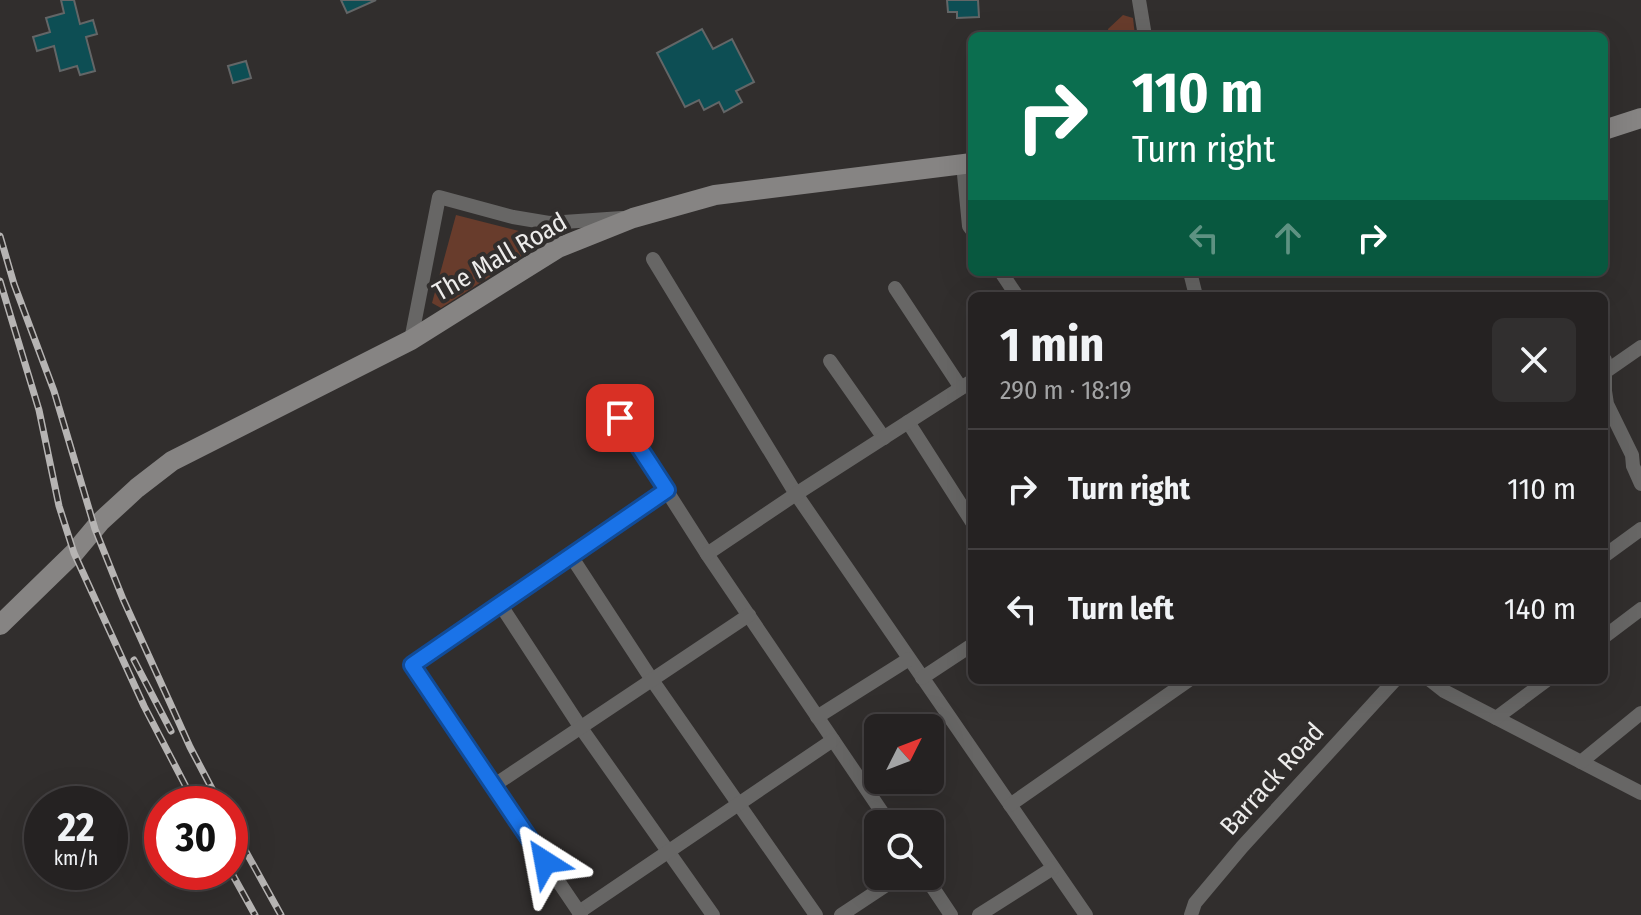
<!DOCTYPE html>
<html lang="en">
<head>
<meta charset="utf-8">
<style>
	body { margin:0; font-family:"Fira Sans Condensed",sans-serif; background:#312f2f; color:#f1f3f6; height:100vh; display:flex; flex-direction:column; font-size:30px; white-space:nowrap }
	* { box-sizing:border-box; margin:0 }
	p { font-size:26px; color:#a3a4a5 }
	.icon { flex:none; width:44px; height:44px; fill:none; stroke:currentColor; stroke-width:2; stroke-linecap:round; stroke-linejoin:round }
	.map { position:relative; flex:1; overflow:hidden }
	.details { position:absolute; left:968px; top:292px; width:640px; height:392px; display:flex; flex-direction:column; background:#252222; border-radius:12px; box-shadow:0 8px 32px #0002,0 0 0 2px #423f40 }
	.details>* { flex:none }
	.guide { position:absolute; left:968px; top:32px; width:640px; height:244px; border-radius:12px; box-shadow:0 8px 32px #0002,0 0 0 2px #423f40; background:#0b6e4f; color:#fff; overflow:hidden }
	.needle { width:52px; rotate:48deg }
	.buttons { position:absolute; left:864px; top:714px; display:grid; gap:16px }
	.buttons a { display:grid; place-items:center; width:80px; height:80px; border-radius:12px; background:#252222; box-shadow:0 8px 32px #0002,0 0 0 2px #423f40; font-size:40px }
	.speed { position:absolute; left:24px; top:786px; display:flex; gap:16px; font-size:40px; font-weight:700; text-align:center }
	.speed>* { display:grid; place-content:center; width:104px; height:104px; border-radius:50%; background:#252222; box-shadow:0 8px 32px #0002,0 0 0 2px #423f40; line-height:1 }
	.speed small { font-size:20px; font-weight:400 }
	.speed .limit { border:12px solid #d22; background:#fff; color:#111 }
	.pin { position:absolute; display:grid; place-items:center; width:68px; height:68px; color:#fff; margin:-34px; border-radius:16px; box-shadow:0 4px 12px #0006 }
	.me { position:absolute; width:88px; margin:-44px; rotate:326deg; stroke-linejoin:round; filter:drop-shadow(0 0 6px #0008) }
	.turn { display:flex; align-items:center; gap:28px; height:168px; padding:0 32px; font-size:36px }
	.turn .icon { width:104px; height:104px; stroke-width:2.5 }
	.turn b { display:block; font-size:56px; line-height:68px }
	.lanes { display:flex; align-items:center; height:76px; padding:0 32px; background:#0003; justify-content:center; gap:40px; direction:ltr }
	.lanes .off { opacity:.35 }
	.round { display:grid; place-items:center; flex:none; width:84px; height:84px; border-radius:12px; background:#312f2f }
	.headline { display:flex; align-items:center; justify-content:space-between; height:136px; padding:0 32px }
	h1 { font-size:48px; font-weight:700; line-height:60px }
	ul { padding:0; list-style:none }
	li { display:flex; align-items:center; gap:24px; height:120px; padding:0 32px; border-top:2px solid #423f40 }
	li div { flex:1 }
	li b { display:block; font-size:30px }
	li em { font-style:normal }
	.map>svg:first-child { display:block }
	.green { fill:#683c2c }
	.building { fill:#0d4e54; stroke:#636667; stroke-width:2 }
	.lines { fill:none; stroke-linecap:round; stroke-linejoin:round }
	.street { stroke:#676665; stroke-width:14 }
	.secondary { stroke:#868483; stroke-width:20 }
	.rail-casing { stroke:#b6b4b3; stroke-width:7 }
	.rail { stroke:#312e2d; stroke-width:4; stroke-dasharray:12; stroke-linecap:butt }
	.route-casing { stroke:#114b97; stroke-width:20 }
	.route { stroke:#1a73e8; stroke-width:14 }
	.labels { text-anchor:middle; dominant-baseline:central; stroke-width:8; stroke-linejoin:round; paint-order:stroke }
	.street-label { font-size:26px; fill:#edeceb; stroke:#312e2d }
</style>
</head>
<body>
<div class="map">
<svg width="1641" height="915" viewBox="0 0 1641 915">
	<rect width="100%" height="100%" fill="#312e2d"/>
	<g class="green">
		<polygon points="1123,15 1133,18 1135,36 1109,36 1108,29"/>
		<polygon points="456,215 527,233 544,234 545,241 441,308 432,303"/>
	</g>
	<g class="building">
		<polygon points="61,0 74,0 80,24 93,20 97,34 86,37 95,71 80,75 77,66 60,71 54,46 37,51 33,37 50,32 46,18 64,13"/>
		<polygon points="341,0 376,0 347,13"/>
		<polygon points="947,0 978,0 979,17 957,18 957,12 948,12"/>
		<polygon points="702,29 713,49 732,39 754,82 736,91 742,102 724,112 719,102 704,110 699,100 685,107 657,53"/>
		<polygon points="246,61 251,78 233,83 228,66"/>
	</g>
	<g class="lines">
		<g class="street">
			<polyline points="1139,0 1145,36"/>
			<polyline points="963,164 969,226 972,230"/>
			<polyline points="653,259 796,494 1086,915"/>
			<polyline points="1001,272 1017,296"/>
			<polyline points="1190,272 1196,296"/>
			<polyline points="895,288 961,388"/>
			<polyline points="411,340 439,197 513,217 549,223 622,218"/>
			<polyline points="1605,360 1605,391 1607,404 1632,455 1633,466 1641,484"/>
			<polyline points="830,361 884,438"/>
			<polyline points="1605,372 1641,347"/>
			<polyline points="605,394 707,554 890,824"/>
			<polyline points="908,422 972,522"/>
			<polyline points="707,554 796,494 972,381"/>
			<polyline points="571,556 652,680 816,915"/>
			<polyline points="1604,556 1641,529"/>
			<polyline points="500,604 581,728 713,915"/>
			<polyline points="1604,637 1641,609"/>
			<polyline points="922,678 972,645"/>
			<polyline points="1430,680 1444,691 1641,793"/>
			<polyline points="817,717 909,659"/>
			<polyline points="1496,718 1547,680"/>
			<polyline points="1581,762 1641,713"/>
			<polyline points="493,786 749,615"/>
			<polyline points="1010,805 1189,680"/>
			<polyline points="925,876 951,915"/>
			<polyline points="579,912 833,740"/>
			<polyline points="581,915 412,665 667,490"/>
			<polyline points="841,915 900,876"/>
			<polyline points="979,915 1053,868"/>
			<polyline points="1191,915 1195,903 1242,847 1395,680"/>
		</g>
		<g class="secondary">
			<polyline points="1604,130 1641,118"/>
			<polyline points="0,625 74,553 100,522 137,488 172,461 411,340 558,248 633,218 715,195 972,163"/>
		</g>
		<g class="rail-casing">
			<g id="rail">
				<polyline points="0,236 14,284 54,391 95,529 123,599 190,747 220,804"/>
				<polyline points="0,281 39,410 59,506 74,553 144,706 195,804"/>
				<polyline points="134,660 171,731"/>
				<polyline points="230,823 281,915"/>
				<polyline points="230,870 255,915"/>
			</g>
		</g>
		<use href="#rail" class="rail"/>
	</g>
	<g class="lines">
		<g class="route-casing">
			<polyline id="route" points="545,862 412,665 667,490 620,418"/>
		</g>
		<use href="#route" class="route"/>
	</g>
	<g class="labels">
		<g class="street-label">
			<text transform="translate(500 257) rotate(-30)">The Mall Road</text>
			<text transform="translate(1272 779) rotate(-48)">Barrack Road</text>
		</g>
	</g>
</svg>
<div class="buttons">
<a><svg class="needle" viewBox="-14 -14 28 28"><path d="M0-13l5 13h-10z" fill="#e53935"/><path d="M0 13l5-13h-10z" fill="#a3a4a5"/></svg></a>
<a><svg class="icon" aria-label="search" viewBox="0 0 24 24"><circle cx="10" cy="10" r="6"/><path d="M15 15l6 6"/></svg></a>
</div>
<div class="speed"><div>22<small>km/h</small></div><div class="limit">30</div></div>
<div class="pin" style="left:620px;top:418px;background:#d93025"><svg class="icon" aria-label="arrive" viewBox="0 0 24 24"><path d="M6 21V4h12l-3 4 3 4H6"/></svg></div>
<svg class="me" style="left:545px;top:862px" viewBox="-20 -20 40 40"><path d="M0-17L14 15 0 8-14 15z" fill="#1a73e8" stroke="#fff" stroke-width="4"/></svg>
<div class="guide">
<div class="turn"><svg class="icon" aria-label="right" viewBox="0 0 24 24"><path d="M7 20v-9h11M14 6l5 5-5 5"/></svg><div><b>110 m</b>Turn right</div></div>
<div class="lanes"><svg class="icon off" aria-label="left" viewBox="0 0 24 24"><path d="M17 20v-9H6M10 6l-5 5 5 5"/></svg><svg class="icon off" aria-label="ahead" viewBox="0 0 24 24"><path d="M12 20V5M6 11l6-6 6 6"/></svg><svg class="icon" aria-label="right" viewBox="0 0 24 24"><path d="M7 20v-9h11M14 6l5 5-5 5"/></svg></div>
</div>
<section class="details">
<div class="headline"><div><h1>1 min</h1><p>290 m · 18:19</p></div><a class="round"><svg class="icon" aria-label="close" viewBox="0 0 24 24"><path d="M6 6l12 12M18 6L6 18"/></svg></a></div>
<ul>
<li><svg class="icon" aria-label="right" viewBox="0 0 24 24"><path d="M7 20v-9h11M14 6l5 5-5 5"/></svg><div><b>Turn right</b></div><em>110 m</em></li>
<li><svg class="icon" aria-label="left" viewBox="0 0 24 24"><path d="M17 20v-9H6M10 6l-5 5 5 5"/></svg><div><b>Turn left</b></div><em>140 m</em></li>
</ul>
</section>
</div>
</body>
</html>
